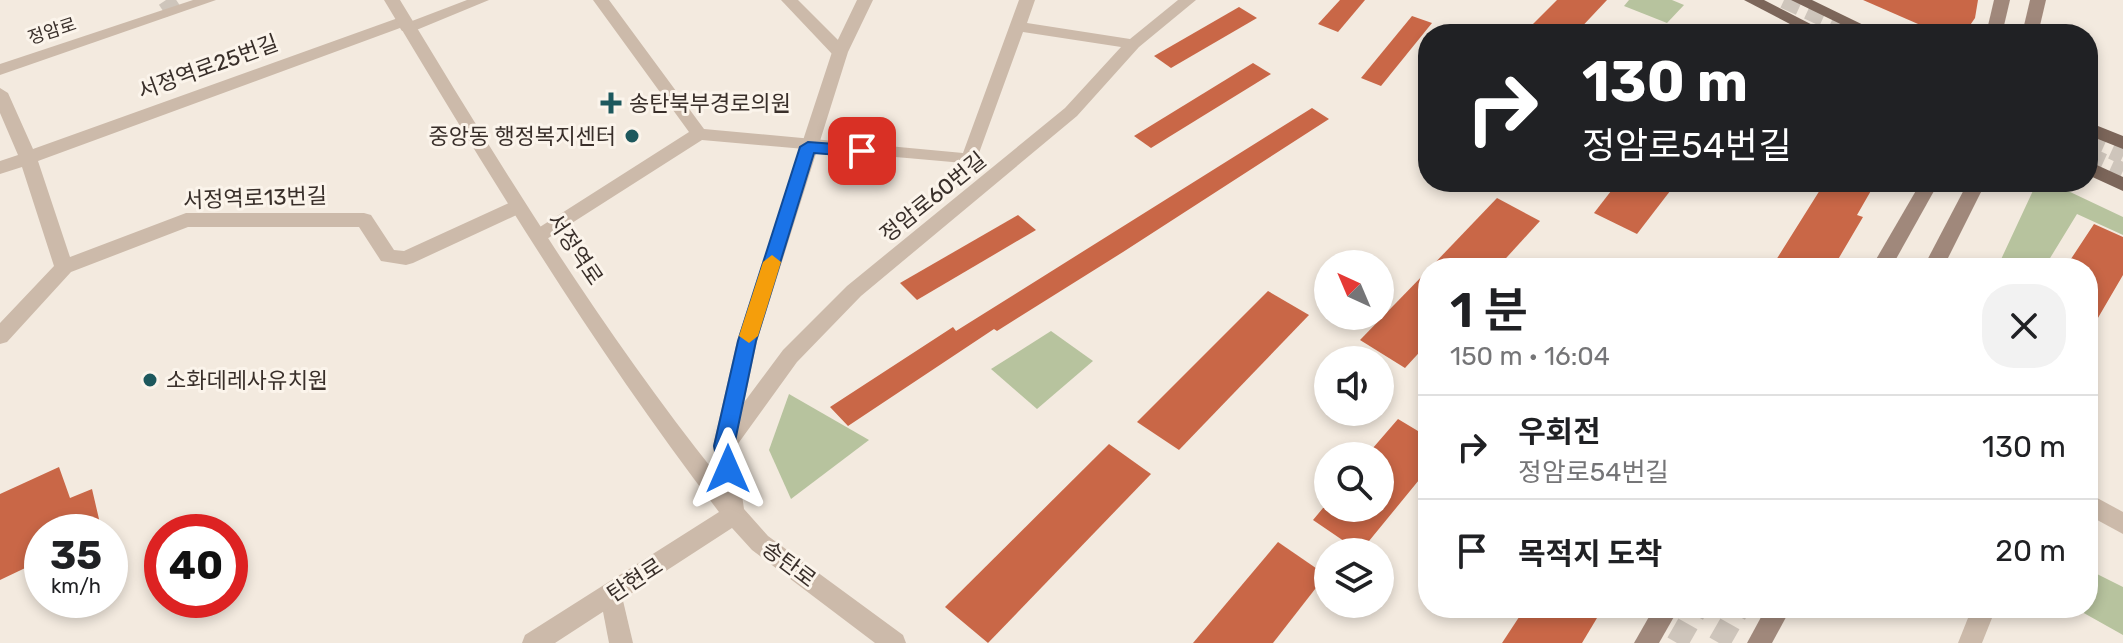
<!DOCTYPE html>
<html lang="ko">
<head>
<meta charset="utf-8">
<style>
	body { margin:0; font-family:Rubik,"Noto Sans KR",sans-serif; background:#f2f2f2; color:#202124; height:100vh; display:flex; flex-direction:column; font-size:30px; white-space:nowrap }
	* { box-sizing:border-box; margin:0 }
	p { font-size:26px; color:#757577 }
	.icon { flex:none; width:44px; height:44px; fill:none; stroke:currentColor; stroke-width:2; stroke-linecap:round; stroke-linejoin:round }
	.map { position:relative; flex:1; overflow:hidden }
	.sheet { position:absolute; left:1418px; top:258px; width:680px; height:360px; display:flex; flex-direction:column; background:#fff; border-radius:32px; box-shadow:0 4px 12px #0003 }
	.sheet>* { flex:none }
	.guide { position:absolute; left:1418px; top:24px; width:680px; height:168px; border-radius:32px; box-shadow:0 4px 12px #0003; background:#202124; color:#fff; overflow:hidden }
	.needle { width:52px; rotate:316deg }
	.buttons { position:absolute; left:1314px; top:250px; display:grid; gap:16px }
	.buttons a { display:grid; place-items:center; width:80px; height:80px; border-radius:50%; background:#fff; box-shadow:0 4px 12px #0003; font-size:40px }
	.speed { position:absolute; left:24px; top:514px; display:flex; gap:16px; font-size:40px; font-weight:700; text-align:center }
	.speed>* { display:grid; place-content:center; width:104px; height:104px; border-radius:50%; background:#fff; box-shadow:0 4px 12px #0003; line-height:1 }
	.speed small { font-size:20px; font-weight:400 }
	.speed .limit { border:12px solid #d22; background:#fff; color:#111 }
	.pin { position:absolute; display:grid; place-items:center; width:68px; height:68px; color:#fff; margin:-34px; border-radius:16px; box-shadow:0 4px 12px #0006 }
	.me { position:absolute; width:88px; margin:-44px; rotate:0deg; stroke-linejoin:round; filter:drop-shadow(0 0 6px #0008) }
	.turn { display:flex; align-items:center; gap:28px; height:168px; padding:0 32px; font-size:36px }
	.turn .icon { width:104px; height:104px; stroke-width:2.5 }
	.turn b { display:block; font-size:56px; line-height:68px }
	.round { display:grid; place-items:center; flex:none; width:84px; height:84px; border-radius:32px; background:#f2f2f2 }
	.summary { display:flex; align-items:center; justify-content:space-between; height:136px; padding:0 32px }
	h1 { font-size:48px; font-weight:600; line-height:60px }
	ul { padding:0; list-style:none }
	li { display:flex; align-items:center; gap:24px; height:104px; padding:0 32px; border-top:2px solid #e0e0e0 }
	li div { flex:1 }
	li b { display:block; font-size:30px }
	li em { font-style:normal }
	.map>svg:first-child { display:block }
	.green { fill:#b7c39e }
	.building { fill:#c96747 }
	.lines { fill:none; stroke-linecap:round; stroke-linejoin:round }
	.pedestrian-tunnel { stroke:#cec5bb; stroke-width:17; stroke-dasharray:17 9; stroke-linecap:butt }
	.secondary-tunnel { stroke:#cec5bb; stroke-width:22; stroke-dasharray:22 11; stroke-linecap:butt }
	.primary-tunnel { stroke:#cec5bb; stroke-width:17; stroke-dasharray:17 9; stroke-linecap:butt }
	.minor { fill:#ccbaaa; fill-rule:evenodd }
	.tertiary { fill:#ccbaaa; fill-rule:evenodd }
	.secondary { fill:#a0887b; fill-rule:evenodd }
	.primary { fill:#7c665a; fill-rule:evenodd }
	.route { fill:#1a73e8; stroke:#114b97; stroke-width:2 }
	.slow { fill:#f59e0b }
	.poi-dot { fill:#1d585d; stroke:#fbf4eb; stroke-width:3 }
	.labels { text-anchor:middle; dominant-baseline:central; stroke-width:6; stroke-linejoin:round; paint-order:stroke }
	.far-street-label { font-size:18px; fill:#392f2a; stroke:#fbf4eb }
	.street-label { font-size:22px; fill:#392f2a; stroke:#fbf4eb }
	.poi-label { font-size:22px; fill:#392f2a; stroke:#fbf4eb; text-anchor:start }
</style>
</head>
<body>
<div class="map">
<svg width="2123" height="643" viewBox="0 0 2123 643">
	<rect width="100%" height="100%" fill="#f3eadf"/>
	<g class="green">
		<polygon points="1629,0 1672,0 1684,5 1667,23 1624,6"/>
		<polygon points="2037,182 2049,182 2123,217 2123,235 2077,214 2044,268 1997,268"/>
		<polygon points="1051,331 1093,361 1037,409 991,369"/>
		<polygon points="789,394 869,440 791,499 769,450"/>
		<polygon points="2095,573 2123,587 2123,635 2082,612 2083,608 2088,608 2088,594"/>
	</g>
	<g class="building">
		<polygon points="1340,0 1365,0 1338,32 1318,24"/>
		<polygon points="1557,0 1607,0 1575,34 1523,34"/>
		<polygon points="1863,0 1978,0 1975,18 1964,34 1941,34"/>
		<polygon points="1239,7 1257,18 1171,68 1154,56"/>
		<polygon points="1412,16 1432,23 1381,86 1361,78"/>
		<polygon points="1253,63 1271,74 1151,148 1134,136"/>
		<polygon points="1312,108 1329,119 1123,252 997,331 994,329 848,426 830,407 953,327 956,331"/>
		<polygon points="1618,182 1677,182 1637,234 1594,213"/>
		<polygon points="1825,182 1876,182 1857,215 1863,217 1833,268 1771,268"/>
		<polygon points="1497,198 1540,221 1497,268 1430,268"/>
		<polygon points="1018,215 1036,230 917,300 900,283"/>
		<polygon points="2094,224 2123,237 2123,275 2088,335 2088,268 2065,268"/>
		<polygon points="1428,270 1428,343 1405,368 1360,340"/>
		<polygon points="1268,291 1309,315 1179,450 1137,422"/>
		<polygon points="1398,419 1428,437 1428,469 1360,552 1313,520 1323,508 1380,508 1380,456 1366,456"/>
		<polygon points="1109,444 1151,474 988,643 945,607"/>
		<polygon points="59,467 70,498 92,489 102,532 42,532 42,560 0,580 0,494"/>
		<polygon points="1278,542 1326,575 1273,643 1193,643"/>
		<polygon points="1525,608 1603,608 1582,643 1502,643"/>
	</g>
	<g class="lines">
		<polyline class="pedestrian-tunnel" points="166,0 174,12"/>
		<g class="secondary-tunnel">
			<polyline points="1677,643 1697,608"/>
			<polyline points="1719,643 1739,608"/>
		</g>
		<g class="primary-tunnel">
			<polyline points="1784,0 1858,34"/>
			<polyline points="2088,140 2123,156"/>
			<polyline points="2088,155 2123,171"/>
		</g>
		<g class="minor">
			<polygon points="467,0 489,0 414,31 402,31 400,28 38,161 70,257 186,213 364,213 371,215 394,250 404,251 511,202 523,202 526,207 523,212 413,263 406,265 381,261 359,227 188,227 71,272 7,342 0,344 0,323 54,266 22,167 0,174 0,161 18,155 0,113 0,88 8,93 33,149 398,18 404,16 412,21"/>
			<polygon points="593,0 609,0 704,129 963,153 1019,0 1035,0 1027,23 1130,39 1178,0 1196,0 1139,47 1077,116 861,296 797,362 732,452 724,455 716,452 713,446 716,440 783,350 847,286 1065,108 1121,47 1023,32 975,164 702,140 539,244 530,237 532,232 689,132"/>
			<polygon points="781,0 798,0 846,48 846,56 834,56"/>
			<polygon points="612,585 620,588 633,643 609,643 600,596 604,588"/>
			<polygon points="1972,608 1996,608 1982,643 1958,643"/>
		</g>
		<g class="tertiary">
			<polygon points="193,0 216,0 0,75 0,64"/>
			<path d="M384,0H400C499,163 598,326 717,475L713,446L737,341L832,52L857,0H873L848,52L757,341L735,446L744,509L768,536L903,635L906,643H875L752,550L732,528L555,643H522L525,635L719,512C594,349 489,175 384,0Z"/>
			<polygon points="2088,493 2123,512 2123,534 2088,515"/>
		</g>
		<g class="secondary">
			<polygon points="1994,0 2010,0 2002,34 1986,34"/>
			<polygon points="2030,0 2046,0 2038,34 2022,34"/>
			<polygon points="1921,182 1939,182 1891,268 1871,268"/>
			<polygon points="1968,182 1986,182 1943,268 1923,268"/>
			<polygon points="1654,608 1679,608 1659,643 1634,643"/>
			<polygon points="1766,608 1791,608 1772,643 1747,643"/>
		</g>
		<g class="primary">
			<polygon points="1744,0 1764,0 1830,34 1809,34"/>
			<polygon points="1791,0 1812,0 1882,34 1861,34"/>
			<polygon points="2088,122 2123,136 2123,149 2088,135"/>
			<polygon points="2088,161 2123,177 2123,191 2088,175"/>
		</g>
	</g>
	<polygon class="route" points="808,142 862,146 870,151 862,157 814,153 756,341 734,446 738,469 735,475 728,478 720,475 714,446 738,341 800,147"/>
	<polygon class="slow" points="772,255 781,262 758,336 749,343 739,336 763,262"/>
	<g class="poi-dot">
		<path d="M607 91h8v8h8v8h-8v8h-8v-8h-8v-8h8z"/>
		<circle cx="632" cy="136" r="8"/>
		<circle cx="150" cy="380" r="8"/>
	</g>
	<g class="labels">
		<g class="far-street-label">
			<text transform="translate(52 31) rotate(-18)">정암로</text>
		</g>
		<g class="street-label">
			<text transform="translate(208 67) rotate(-20)">서정역로25번길</text>
			<text transform="translate(933 197) rotate(-39)">정암로60번길</text>
			<text transform="translate(255 198) rotate(-2)">서정역로13번길</text>
			<text transform="translate(575 249) rotate(56)">서정역로</text>
			<text transform="translate(789 564) rotate(37)">송탄로</text>
			<text transform="translate(635 580) rotate(-33)">탄현로</text>
		</g>
		<g class="poi-label">
			<text x="629" y="103">송탄북부경로의원</text>
			<text x="616" y="136" text-anchor="end">중앙동 행정복지센터</text>
			<text x="166" y="380">소화데레사유치원</text>
		</g>
	</g>
</svg>
<div class="buttons">
<a><svg class="needle" viewBox="-14 -14 28 28"><path d="M0-13l5 13h-10z" fill="#e53935"/><path d="M0 13l5-13h-10z" fill="#757577"/></svg></a>
<a><svg class="icon" aria-label="sound" viewBox="0 0 24 24"><path d="M4 9h4l5-4v14l-5-4H4zM17 9q2 3 0 6"/></svg></a>
<a><svg class="icon" aria-label="search" viewBox="0 0 24 24"><circle cx="10" cy="10" r="6"/><path d="M15 15l6 6"/></svg></a>
<a><svg class="icon" aria-label="layers" viewBox="0 0 24 24"><path d="M12 4l9 5-9 5-9-5zM3 14l9 5 9-5"/></svg></a>
</div>
<div class="speed"><div>35<small>km/h</small></div><div class="limit">40</div></div>
<div class="pin" style="left:862px;top:151px;background:#d93025"><svg class="icon" aria-label="arrive" viewBox="0 0 24 24"><path d="M6 21V4h12l-3 4 3 4H6"/></svg></div>
<svg class="me" style="left:728px;top:469px" viewBox="-20 -20 40 40"><path d="M0-17L14 15 0 8-14 15z" fill="#1a73e8" stroke="#fff" stroke-width="4"/></svg>
<div class="guide">
<div class="turn"><svg class="icon" aria-label="right" viewBox="0 0 24 24"><path d="M7 20v-9h11M14 6l5 5-5 5"/></svg><div><b>130 m</b>정암로54번길</div></div>
</div>
<section class="sheet">
<div class="summary"><div><h1>1 분</h1><p>150 m · 16:04</p></div><a class="round"><svg class="icon" aria-label="close" viewBox="0 0 24 24"><path d="M6 6l12 12M18 6L6 18"/></svg></a></div>
<ul>
<li><svg class="icon" aria-label="right" viewBox="0 0 24 24"><path d="M7 20v-9h11M14 6l5 5-5 5"/></svg><div><b>우회전</b><p>정암로54번길</p></div><em>130 m</em></li>
<li><svg class="icon" aria-label="arrive" viewBox="0 0 24 24"><path d="M6 21V4h12l-3 4 3 4H6"/></svg><div><b>목적지 도착</b></div><em>20 m</em></li>
</ul>
</section>
</div>
</body>
</html>
